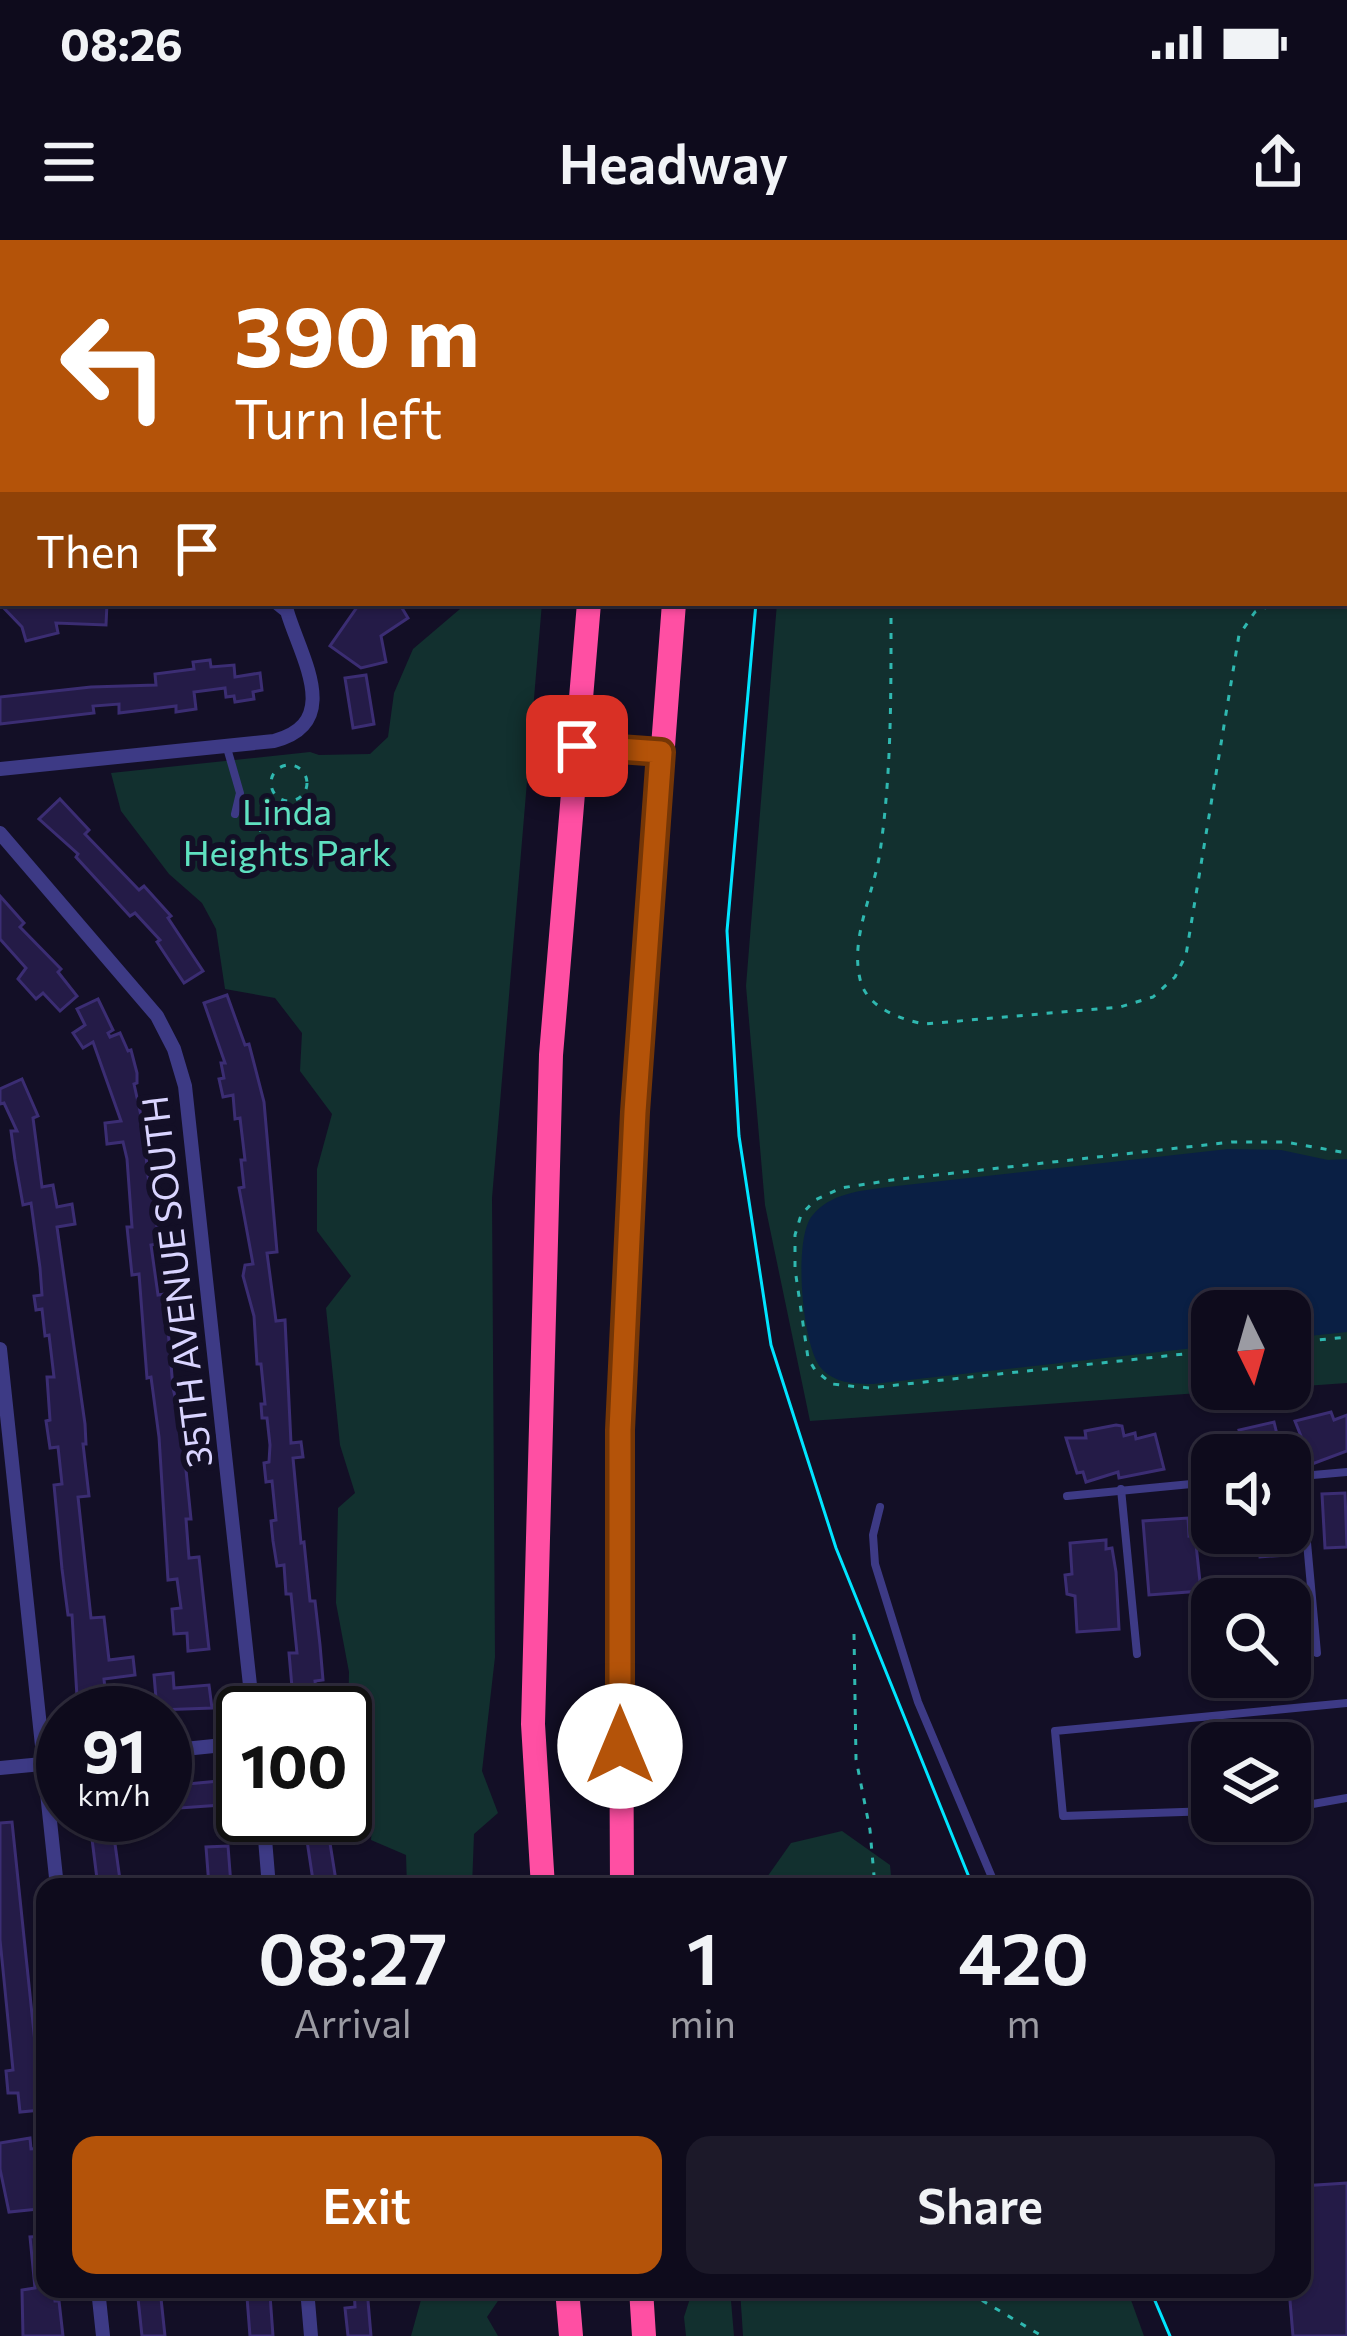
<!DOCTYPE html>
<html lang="en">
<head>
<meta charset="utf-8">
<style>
	body { margin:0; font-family:Commissioner,sans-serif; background:#1c1929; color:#f1f3f6; height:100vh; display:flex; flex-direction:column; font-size:45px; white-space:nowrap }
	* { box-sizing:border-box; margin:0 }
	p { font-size:39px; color:#9b9ba3 }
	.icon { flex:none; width:66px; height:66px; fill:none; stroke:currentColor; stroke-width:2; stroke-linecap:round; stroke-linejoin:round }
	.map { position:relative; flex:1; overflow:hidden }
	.panel { position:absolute; left:36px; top:1638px; width:1275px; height:420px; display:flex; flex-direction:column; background:#0e0b1c; border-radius:24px; box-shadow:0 3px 9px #0004,0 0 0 3px #2e2b3b }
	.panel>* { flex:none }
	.guide { position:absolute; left:0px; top:0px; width:1347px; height:366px; box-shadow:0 3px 9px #0004,0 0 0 3px #2e2b3b; background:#b45309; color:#fff; overflow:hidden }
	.needle { width:78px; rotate:175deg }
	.tools { position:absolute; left:1191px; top:1050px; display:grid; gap:24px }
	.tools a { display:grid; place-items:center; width:120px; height:120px; border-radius:24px; background:#0e0b1c; box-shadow:0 3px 9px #0004,0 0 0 3px #2e2b3b; font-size:60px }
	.speed { position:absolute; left:36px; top:1446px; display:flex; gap:24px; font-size:60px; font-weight:700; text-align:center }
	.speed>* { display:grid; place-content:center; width:156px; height:156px; border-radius:50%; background:#0e0b1c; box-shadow:0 3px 9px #0004,0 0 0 3px #2e2b3b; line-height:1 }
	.speed small { font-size:30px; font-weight:400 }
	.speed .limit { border:6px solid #111; border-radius:18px; background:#fff; color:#111 }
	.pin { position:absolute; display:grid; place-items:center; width:102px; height:102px; color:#fff; margin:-51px; border-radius:24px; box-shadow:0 6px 18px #0006 }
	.me { position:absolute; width:132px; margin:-66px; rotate:0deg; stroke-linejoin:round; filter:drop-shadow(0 0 9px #0008) }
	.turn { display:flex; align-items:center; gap:42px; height:252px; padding:0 36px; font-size:54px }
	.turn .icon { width:156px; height:156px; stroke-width:2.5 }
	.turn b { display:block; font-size:84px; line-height:102px }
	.then { display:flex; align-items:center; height:114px; padding:0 36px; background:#0003; gap:24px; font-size:45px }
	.eta { display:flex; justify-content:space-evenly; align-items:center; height:204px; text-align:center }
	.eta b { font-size:72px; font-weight:600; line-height:84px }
	.cta { display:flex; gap:24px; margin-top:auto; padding:24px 36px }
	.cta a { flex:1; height:138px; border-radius:24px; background:#b45309; color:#fff; font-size:48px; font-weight:600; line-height:138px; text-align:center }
	.cta a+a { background:#1c1929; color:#f1f3f6 }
	.status { display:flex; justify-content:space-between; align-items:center; height:84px; padding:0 60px; background:#0e0b1c; direction:ltr }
	.status svg { height:33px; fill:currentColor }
	header { display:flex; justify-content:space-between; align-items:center; height:156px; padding:0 36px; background:#0e0b1c; font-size:54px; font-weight:600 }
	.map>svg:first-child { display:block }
	.green { fill:#12302f }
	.water { fill:#0a1f44 }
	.building { fill:#241b47; stroke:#3b2d73; stroke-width:3 }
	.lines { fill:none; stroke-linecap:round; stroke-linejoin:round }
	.path { stroke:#2fb8b0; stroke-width:3; stroke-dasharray:6 9; stroke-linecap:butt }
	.lane { stroke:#3d3a85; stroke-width:8 }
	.street { stroke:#3d3a85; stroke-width:14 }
	.highway { stroke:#ff4fa3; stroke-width:24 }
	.tram { stroke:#00e5ff; stroke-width:3 }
	.route-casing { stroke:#753606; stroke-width:30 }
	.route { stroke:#b45309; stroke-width:21 }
	.labels { text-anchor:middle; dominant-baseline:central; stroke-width:12; stroke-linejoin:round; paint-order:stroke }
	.park-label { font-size:36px; fill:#5fe0c0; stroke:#130f26 }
	.street-label { font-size:36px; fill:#d9d4ff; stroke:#130f26 }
</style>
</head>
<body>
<div class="status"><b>08:26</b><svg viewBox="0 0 49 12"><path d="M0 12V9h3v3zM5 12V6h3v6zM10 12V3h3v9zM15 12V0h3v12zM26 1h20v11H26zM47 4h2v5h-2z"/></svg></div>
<header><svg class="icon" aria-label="menu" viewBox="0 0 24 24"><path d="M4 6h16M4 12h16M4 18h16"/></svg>Headway<svg class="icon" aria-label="share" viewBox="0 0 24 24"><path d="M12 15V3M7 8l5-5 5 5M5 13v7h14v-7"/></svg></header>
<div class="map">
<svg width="1347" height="2096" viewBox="0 0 1347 2096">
	<rect width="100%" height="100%" fill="#130f26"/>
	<g class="green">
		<polygon points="806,0 1347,0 1347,1143 1290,1147 1290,1071 1212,1071 1212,1149 1254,1149 810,1181 765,965 746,746 777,363 1344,363 1344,3 806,3"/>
		<polygon points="467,363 542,363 492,958 495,1417 482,1531 498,1573 474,1594 472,1647 407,1647 406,1615 371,1600 374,1559 363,1507 348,1483 349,1432 336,1363 338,1268 355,1253 340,1205 326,1068 351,1036 317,991 317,929 332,874 300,831 302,793 275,758 225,749 216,689 202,663 169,634 121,571 111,533 310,512 319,515 370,514 388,497 394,453 413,409"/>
		<polygon points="842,1591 890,1625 892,1647 760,1647 791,1603"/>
		<polygon points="424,2049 506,2049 487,2077 498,2096 411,2096"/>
		<polygon points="693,2049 730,2049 734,2096 686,2096 684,2077"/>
		<polygon points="740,2049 1127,2049 1144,2096 743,2096"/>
	</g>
	<path class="water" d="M1228,909L1281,910L1328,920L1347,919V1092L1290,1098V1071H1212V1106L873,1144C854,1144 834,1143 821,1128C802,1106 793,999 812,976C830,953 860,951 888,947Z"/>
	<g class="building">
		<polygon points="3,363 107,363 106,385 56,383 58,393 26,401 22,387 0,364"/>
		<polygon points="360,363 399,363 408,378 381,396 386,422 361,428 330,406"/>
		<polygon points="210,420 211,427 234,425 235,437 260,433 262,450 253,452 254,459 235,462 234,456 226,457 225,448 194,452 196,469 176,472 176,466 119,473 119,464 93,466 94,473 0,484 0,457 91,447 156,445 155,434 194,429 193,422"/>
		<polygon points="366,435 374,484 353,488 345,438"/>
		<polygon points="60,559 89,590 85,594 139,650 144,646 171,676 168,678 203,731 184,743 157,702 160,700 135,673 130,676 76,617 78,614 39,579"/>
		<polygon points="0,656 24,683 20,687 61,729 58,732 77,756 60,771 43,753 36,759 18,739 26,728 0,699"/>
		<polygon points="227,755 245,805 249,804 264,862 277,1012 267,1013 276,1081 285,1080 291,1203 301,1202 303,1217 293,1218 301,1303 304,1302 310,1361 315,1361 320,1405 323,1440 315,1441 319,1473 297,1473 293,1459 289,1413 297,1413 291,1354 286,1354 284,1325 277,1326 273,1301 271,1281 276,1280 272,1241 266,1242 264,1223 269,1222 270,1205 267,1178 262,1178 261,1164 265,1164 261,1124 257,1124 254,1076 243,1036 245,1025 253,1024 239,948 244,947 241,920 245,920 240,878 235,879 233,855 223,857 219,839 224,838 221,823 225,823 204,763"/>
		<polygon points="98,759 113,790 108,793 110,797 120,793 128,811 131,810 137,833 137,843 134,844 150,916 146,916 149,945 154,944 157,962 157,1004 151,1005 158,1055 165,1054 173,1148 176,1161 179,1161 191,1279 186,1279 189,1318 199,1317 209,1409 188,1411 187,1393 174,1394 172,1369 181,1368 177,1339 168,1340 159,1197 151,1137 147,1138 139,1034 132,1035 127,987 132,987 127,919 123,902 107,904 105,883 121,881 93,802 83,808 73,793 85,785 77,769"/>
		<polygon points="22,839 38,876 33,878 42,947 53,945 57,967 72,964 75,984 57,987 85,1184 86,1204 83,1204 89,1256 78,1257 91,1378 104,1377 109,1420 133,1417 135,1435 104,1439 107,1468 99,1469 100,1473 78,1473 72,1375 68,1375 62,1329 54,1245 62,1244 58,1207 50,1208 46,1181 50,1180 47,1137 54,1137 49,1095 45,1096 42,1069 36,1070 34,1056 42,1055 40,1028 31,963 23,965 15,920 11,891 17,891 4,863 0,864 0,849"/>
		<polygon points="1331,1172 1334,1180 1347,1175 1347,1211 1312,1224 1295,1181"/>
		<polygon points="1274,1182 1282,1215 1246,1215 1239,1190"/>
		<polygon points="1116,1185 1122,1186 1124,1196 1135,1193 1136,1199 1155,1194 1164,1229 1119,1238 1118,1232 1086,1242 1083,1232 1077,1233 1066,1198 1086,1198 1085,1191"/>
		<polygon points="1345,1253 1347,1307 1325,1308 1322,1254"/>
		<polygon points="1188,1278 1189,1296 1195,1295 1201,1351 1149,1355 1143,1281"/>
		<polygon points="1246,1293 1285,1293 1287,1315 1260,1317 1259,1307 1247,1308"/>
		<polygon points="1106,1300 1106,1309 1112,1308 1116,1332 1119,1389 1077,1392 1075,1356 1067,1354 1065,1335 1072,1334 1070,1303"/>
		<polygon points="173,1433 174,1448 209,1445 212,1468 157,1470 154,1435"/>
		<polygon points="220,1541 221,1565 166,1569 165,1546"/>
		<polygon points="89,1575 111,1575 121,1647 98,1647"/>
		<polygon points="326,1578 337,1647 314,1647 304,1581"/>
		<polygon points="12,1582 42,1870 20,1872 18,1853 8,1853 6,1831 13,1830 0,1700 0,1583"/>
		<polygon points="228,1606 231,1645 209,1646 206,1607"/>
		<polygon points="30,1898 31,1909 45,1908 45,1957 37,1959 39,1969 9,1972 0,1929 0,1903"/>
		<polygon points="1347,1943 1347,2096 1293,2096 1289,2049 1302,2049 1302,1946"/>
		<polygon points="45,1996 45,2049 54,2049 55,2061 59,2061 63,2096 23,2096 22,2050 35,2048 30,1997"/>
		<polygon points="137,2049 160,2049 165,2096 142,2096"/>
		<polygon points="354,2049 367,2049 371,2096 348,2096 345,2068 355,2067"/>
		<polygon points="270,2055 273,2096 250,2096 247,2057"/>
	</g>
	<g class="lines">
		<g class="path">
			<polyline points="939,3 941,0"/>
			<polyline points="1296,3 1297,0"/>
			<polyline points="1344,355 1347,354"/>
			<path d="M891,363C891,446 892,530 880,612C874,653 850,697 860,739C866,767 899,779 924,784L1120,767L1153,757L1175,737L1186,715L1239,395L1255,372L1276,363"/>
			<circle cx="289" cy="543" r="18"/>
			<polyline points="248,575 261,591"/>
			<polyline points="1290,1103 1347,1097"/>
			<polyline points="1212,1111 869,1148 832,1144 815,1130 808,1118 795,1029 795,995 801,975 815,960 841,948 892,940 1232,902 1285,902 1347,913"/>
			<polyline points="854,1394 856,1519 870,1590 875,1647"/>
			<polyline points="972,2049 983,2061 1042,2096"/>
		</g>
		<g class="lane">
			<polyline points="579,506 660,512"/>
			<polyline points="227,508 240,553 235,574"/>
			<polyline points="1301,1236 1317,1413"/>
			<polyline points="1290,1237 1347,1232"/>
			<polyline points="1121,1249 1137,1414"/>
			<polyline points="1067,1256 1212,1242"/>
			<polyline points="880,1267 873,1295 875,1324 918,1462 996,1647"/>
			<polyline points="1290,1568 1347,1558"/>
			<polyline points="1212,1571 1063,1576 1055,1491 1347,1463"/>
		</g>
		<g class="street">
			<polyline points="24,0 24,3"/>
			<polyline points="230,0 231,3"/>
			<polyline points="389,3 390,0"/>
			<path d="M0,529L274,501C344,483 300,416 287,371L277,363"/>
			<polyline points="0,593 157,776 174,809 185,846 253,1473"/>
			<polyline points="0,1109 57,1647"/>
			<polyline points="165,1511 243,1503"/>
			<polyline points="0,1528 63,1522"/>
			<polyline points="263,1575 269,1647"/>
			<polyline points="98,2049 103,2096"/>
			<polyline points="307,2049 311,2096"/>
		</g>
		<g class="highway">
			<polyline points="620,3 620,0"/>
			<polyline points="705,3 705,0"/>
			<polyline points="543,1647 533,1484 551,815 589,363"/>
			<polyline points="622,1647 620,1190 635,872 674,363"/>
			<polyline points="567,2049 571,2096"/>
			<polyline points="641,2049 644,2096"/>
		</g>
		<g class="tram">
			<polyline points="799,3 799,0"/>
			<polyline points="756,363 727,691 739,896 771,1105 836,1308 973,1647"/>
			<polyline points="1150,2049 1170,2096"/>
		</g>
	</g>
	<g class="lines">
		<g class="route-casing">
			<polyline id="route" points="577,506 661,512 635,872 620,1190 620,1506"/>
		</g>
		<use href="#route" class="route"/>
	</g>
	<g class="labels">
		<g class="park-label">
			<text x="287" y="570">Linda<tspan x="287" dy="41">Heights Park</tspan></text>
		</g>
		<g class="street-label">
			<text transform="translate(175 1042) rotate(-97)">35TH AVENUE SOUTH</text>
		</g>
	</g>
</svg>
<div class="tools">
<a><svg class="needle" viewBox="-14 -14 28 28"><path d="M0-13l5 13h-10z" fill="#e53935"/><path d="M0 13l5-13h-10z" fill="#9b9ba3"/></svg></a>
<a><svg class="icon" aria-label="sound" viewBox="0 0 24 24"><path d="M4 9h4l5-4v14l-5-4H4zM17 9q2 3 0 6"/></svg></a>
<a><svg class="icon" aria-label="search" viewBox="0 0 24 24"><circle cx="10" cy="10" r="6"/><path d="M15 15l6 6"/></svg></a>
<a><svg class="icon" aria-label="layers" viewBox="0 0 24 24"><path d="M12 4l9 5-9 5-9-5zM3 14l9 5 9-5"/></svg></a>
</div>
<div class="speed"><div>91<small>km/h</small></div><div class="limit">100</div></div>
<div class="pin" style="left:577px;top:506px;background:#d93025"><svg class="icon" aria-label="arrive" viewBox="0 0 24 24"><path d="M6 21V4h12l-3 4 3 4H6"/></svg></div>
<svg class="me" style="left:620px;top:1506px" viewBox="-20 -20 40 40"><circle r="19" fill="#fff"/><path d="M0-13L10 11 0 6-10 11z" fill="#b45309"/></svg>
<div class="guide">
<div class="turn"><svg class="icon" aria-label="left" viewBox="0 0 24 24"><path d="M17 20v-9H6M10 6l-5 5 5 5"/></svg><div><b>390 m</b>Turn left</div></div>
<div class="then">Then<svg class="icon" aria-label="arrive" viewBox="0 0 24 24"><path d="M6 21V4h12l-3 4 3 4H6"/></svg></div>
</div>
<section class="panel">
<div class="eta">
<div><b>08:27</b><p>Arrival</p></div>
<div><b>1</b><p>min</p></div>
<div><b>420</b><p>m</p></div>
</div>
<div class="cta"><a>Exit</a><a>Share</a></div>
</section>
</div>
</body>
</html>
